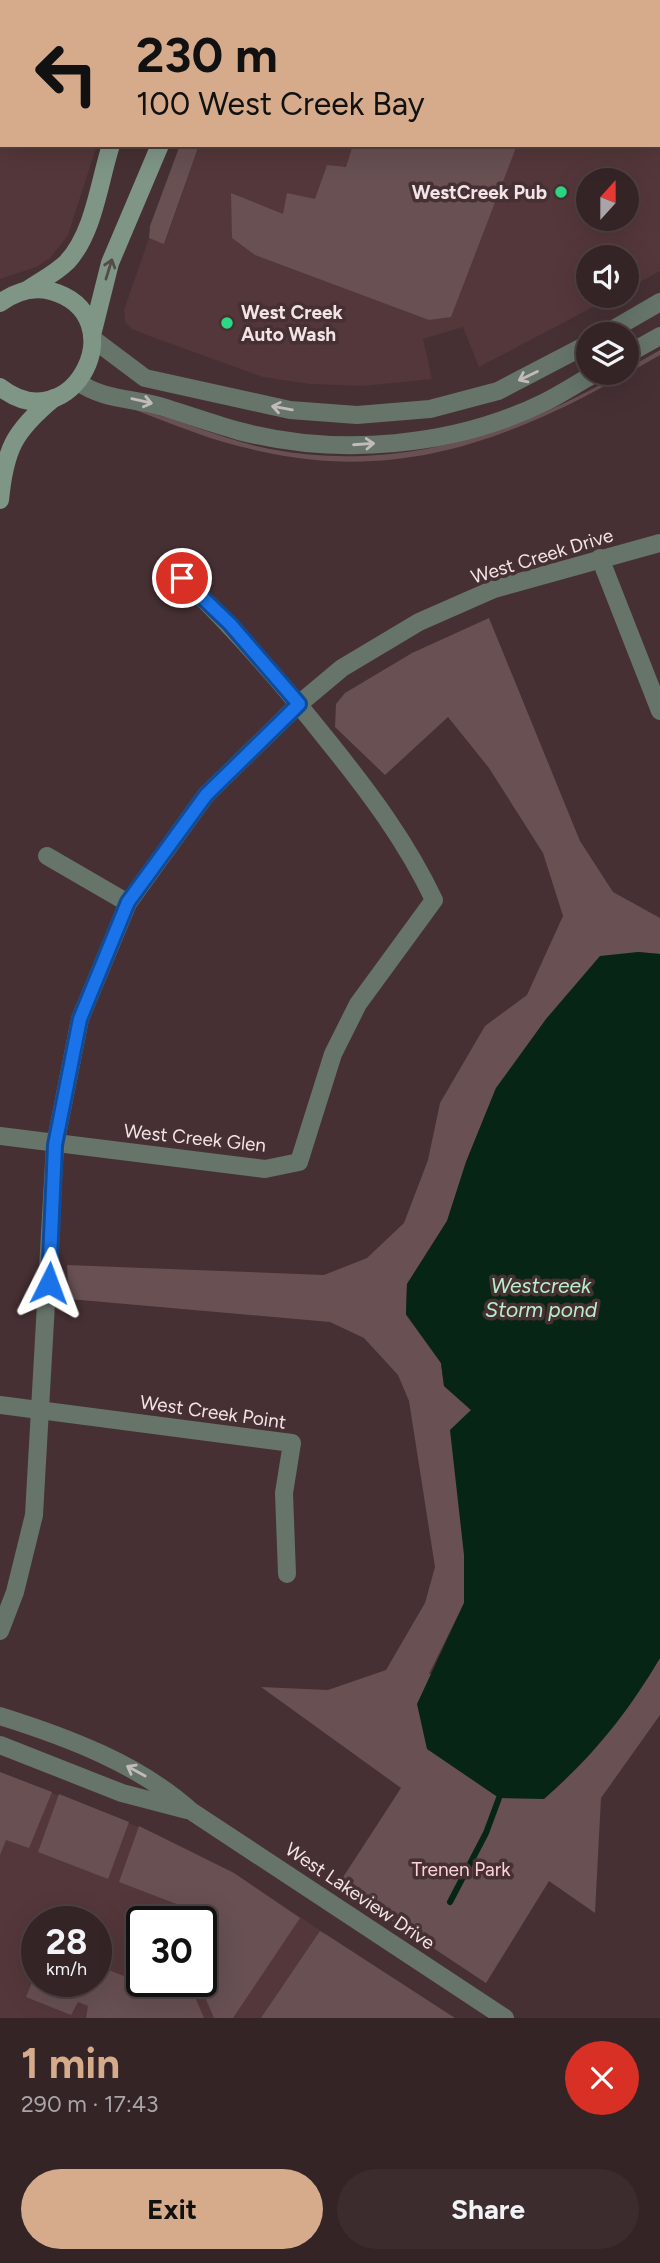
<!DOCTYPE html>
<html lang="en">
<head>
<meta charset="utf-8">
<style>
	body { margin:0; font-family:Figtree,sans-serif; background:#3c2c2e; color:#f1f3f6; height:100vh; display:flex; flex-direction:column; font-size:26px; white-space:nowrap }
	* { box-sizing:border-box; margin:0 }
	p { font-size:23px; color:#a9a4a7 }
	.icon { flex:none; width:38px; height:38px; fill:none; stroke:currentColor; stroke-width:2; stroke-linecap:round; stroke-linejoin:round }
	.map { position:relative; height:2018px; overflow:hidden }
	.panel { display:flex; flex-direction:column; background:#342426; flex:1 }
	.panel>* { flex:none }
	.hud { position:absolute; left:0px; top:0px; width:662px; height:147px; box-shadow:0 7px 28px #0002,0 0 0 2px #4e4143; background:#d6ab8b; color:#111; overflow:hidden }
	.needle { width:46px; rotate:21deg }
	.tools { position:absolute; left:576px; top:168px; display:grid; gap:14px }
	.tools a { display:grid; place-items:center; width:63px; height:63px; border-radius:50%; background:#342426; box-shadow:0 7px 28px #0002,0 0 0 2px #4e4143; font-size:35px }
	.speed { position:absolute; left:21px; top:1906px; display:flex; gap:14px; font-size:35px; font-weight:700; text-align:center }
	.speed>* { display:grid; place-content:center; width:91px; height:91px; border-radius:50%; background:#342426; box-shadow:0 7px 28px #0002,0 0 0 2px #4e4143; line-height:1 }
	.speed small { font-size:18px; font-weight:400 }
	.speed .limit { border:4px solid #111; border-radius:10px; background:#fff; color:#111 }
	.pin { position:absolute; display:grid; place-items:center; width:60px; height:60px; color:#fff; margin:-30px; border:4px solid #fff; border-radius:50%; box-shadow:0 2px 7px #0007 }
	.me { position:absolute; width:77px; margin:-38px; rotate:3deg; stroke-linejoin:round; filter:drop-shadow(0 0 5px #0008) }
	.turn { display:flex; align-items:center; gap:24px; height:147px; padding:0 21px; font-size:32px }
	.turn .icon { width:91px; height:91px; stroke-width:2.5 }
	.turn b { display:block; font-size:49px; line-height:60px }
	.round { display:grid; place-items:center; flex:none; width:74px; height:74px; border-radius:37px; background:#3c2c2e }
	.headline { display:flex; align-items:center; justify-content:space-between; height:119px; padding:0 21px }
	h1 { font-size:42px; font-weight:700; line-height:52px; color:#d6ab8b }
	.cta { display:flex; gap:14px; margin-top:auto; padding:14px 21px }
	.cta a { flex:1; height:80px; border-radius:42px; background:#d6ab8b; color:#111; font-size:28px; font-weight:700; line-height:80px; text-align:center }
	.cta a+a { background:#3c2c2e; color:#f1f3f6 }
	.map>svg:first-child { display:block }
	.built { fill:#54373a; fill-rule:evenodd }
	.green { fill:#685053 }
	.water { fill:#062514 }
	.lines { fill:none; stroke-linecap:round; stroke-linejoin:round }
	.stream { stroke:#062514; stroke-width:6 }
	.minor { stroke:#66746a; stroke-width:18 }
	.tertiary { stroke:#66746a; stroke-width:18 }
	.secondary { stroke:#7f9687; stroke-width:18 }
	.oneway { stroke:#544a48 }
	.oneway2 { stroke:#c1bcba }
	.route-casing { stroke:#114b97; stroke-width:18 }
	.route { stroke:#1a73e8; stroke-width:12 }
	.poi-dot { fill:#2bd884; stroke:#463033; stroke-width:2.5 }
	.labels { text-anchor:middle; dominant-baseline:central; stroke-width:7; stroke-linejoin:round; paint-order:stroke }
	.poi-label { font-size:19px; font-weight:bold; fill:#f2e3e5; stroke:#463033; text-anchor:end }
	.street-label { font-size:19px; fill:#f2e3e5; stroke:#463033 }
	.park-label { font-size:19px; fill:#fdd3d8; stroke:#463033 }
	.water-label { font-size:21px; font-style:italic; fill:#b5f0c9; stroke:#463033 }
</style>
</head>
<body>
<div class="map">
<svg width="660" height="2018" viewBox="0 0 660 2018">
	<rect width="100%" height="100%" fill="#463033"/>
	<g class="built">
		<polygon points="0,0 140,0 2,2 2,145 97,145 68,235 50,258 36,267 0,279"/>
		<polygon points="296,0 587,0 592,2 293,2"/>
		<path d="M660,26V271L627,289L626,257H588V296H614L479,367L463,327L423,339L432,379L363,386L310,384L263,377L152,337L132,329L125,322L124,310L149,238L165,243L199,145H660ZM588,180H626V219H588Z"/>
		<path d="M0,1772L158,1835L234,1873L330,1937L293,2018H0ZM37,1922H96V1981H37ZM142,1922H201V1981H142Z"/>
	</g>
	<g class="green">
		<polygon points="180,145 199,145 164,244 149,238 150,226"/>
		<polygon points="353,145 517,145 451,317 429,320 255,255 232,238 231,193 283,214 287,193 315,199 327,165 346,167"/>
		<path d="M660,350V355C531,430 413,486 259,451C215,442 174,425 133,409C180,418 222,440 270,449C394,473 515,435 621,373H626L627,369Z"/>
		<polygon points="489,618 580,841 613,892 660,918 660,954 638,952 496,1088 466,1162 447,1221 407,1284 406,1315 441,1363 444,1386 471,1410 464,1603 429,1674 647,1679 660,1658 660,1715 601,1798 595,1913 549,1881 486,1983 338,1885 401,1788 261,1687 328,1690 386,1670 425,1603 435,1567 409,1401 398,1375 364,1338 330,1322 69,1299 67,1265 324,1275 367,1258 404,1223 428,1160 440,1103 485,1026 527,995 563,916 543,853 489,768 448,717 385,775 335,727 336,704 345,693 412,653"/>
		<polygon points="0,1772 52,1792 29,1848 6,1840 0,1855"/>
		<polygon points="59,1794 129,1822 108,1879 38,1852"/>
		<polygon points="139,1826 234,1873 300,1918 233,2018 214,2018 198,1981 201,1981 201,1922 174,1921 179,1905 119,1882"/>
		<polygon points="320,1931 330,1937 455,2018 261,2018"/>
		<polygon points="96,1965 149,1986 151,1981 188,1981 204,2018 86,2018 88,2006 78,2002 71,2015 26,1997 37,1970 37,1981 96,1981"/>
	</g>
	<path class="water" d="M638,952L660,954V1658C627,1714 593,1756 544,1799L499,1798L427,1749L417,1704L464,1603V1555L450,1430L471,1410L444,1386L441,1363L406,1314L407,1284L447,1221L466,1162L496,1088L546,1019L600,956Z"/>
	<g class="lines">
		<polyline class="stream" points="450,1902 486,1833 499,1798"/>
		<g class="minor">
			<polyline points="600,558 660,711"/>
			<polyline points="47,856 128,903"/>
			<path d="M0,1136L265,1169L299,1162L333,1054L358,1004L434,900C406,841 369,792 328,741C282,683 235,629 182,578"/>
			<polyline points="0,1405 292,1443 284,1493 287,1574"/>
			<polyline points="0,1631 15,1592 34,1515 55,1145 80,1019 128,903 206,795 299,704 342,668 419,622 494,589 660,543"/>
		</g>
		<g class="tertiary">
			<polyline points="605,334 660,302"/>
			<polyline points="93,339 145,378 290,410 357,415 430,409 498,391 588,344"/>
			<polyline points="626,355 660,336"/>
			<path d="M78,382C103,400 134,398 163,407C188,415 214,424 239,431C338,457 454,447 545,402C563,393 579,382 596,373"/>
			<path d="M0,1716C67,1737 139,1764 191,1811L505,2018"/>
			<polyline points="0,1745 122,1793 187,1810"/>
		</g>
		<g class="secondary">
			<polyline points="159,2 159,0"/>
			<polyline points="199,2 199,0"/>
			<path d="M27,290C40,281 56,273 67,262C94,233 99,182 111,145"/>
			<path d="M0,303C15,292 32,286 51,291C137,315 73,444 0,387"/>
			<polyline points="92,335 110,263 160,145"/>
			<path d="M0,500C5,449 14,431 54,398"/>
		</g>
	</g>
	<defs><path id="oneway-shaft" d="M-6 0H5M1.5-3L5.5 0L1.5 3" fill="none" stroke-width="1.6" stroke-linecap="round" stroke-linejoin="round" transform="scale(1.75)"/></defs>
	<use class="oneway" href="#oneway-shaft" transform="translate(109 269) rotate(-73)"/>
	<g class="oneway2">
		<use href="#oneway-shaft" transform="translate(528 376) rotate(154)"/>
		<use href="#oneway-shaft" transform="translate(142 401) rotate(13)"/>
		<use href="#oneway-shaft" transform="translate(282 408) rotate(-170)"/>
		<use href="#oneway-shaft" transform="translate(364 444) rotate(-4)"/>
		<use href="#oneway-shaft" transform="translate(136 1771) rotate(-151)"/>
	</g>
	<g class="lines">
		<g class="route-casing">
			<polyline id="route" points="49,1283 55,1145 80,1019 128,902 206,795 299,704 230,624 182,578"/>
		</g>
		<use href="#route" class="route"/>
	</g>
	<g class="poi-dot">
		<circle cx="561" cy="192" r="7"/>
		<circle cx="227" cy="323" r="7"/>
	</g>
	<g class="labels">
		<g class="poi-label">
			<text x="547" y="192">WestCreek Pub</text>
			<text x="241" y="312" text-anchor="start">West Creek<tspan x="241" dy="22">Auto Wash</tspan></text>
		</g>
		<g class="street-label">
			<text transform="translate(542 556) rotate(-17)">West Creek Drive</text>
			<text transform="translate(195 1138) rotate(6)">West Creek Glen</text>
			<text transform="translate(213 1412) rotate(8)">West Creek Point</text>
			<text transform="translate(360 1896) rotate(34)">West Lakeview Drive</text>
		</g>
		<g class="park-label">
			<text x="461" y="1869">Trenen Park</text>
		</g>
		<g class="water-label">
			<text x="541" y="1285">Westcreek<tspan x="541" dy="24">Storm pond</tspan></text>
		</g>
	</g>
</svg>
<div class="tools">
<a><svg class="needle" viewBox="-14 -14 28 28"><path d="M0-13l5 13h-10z" fill="#e53935"/><path d="M0 13l5-13h-10z" fill="#a9a4a7"/></svg></a>
<a><svg class="icon" aria-label="sound" viewBox="0 0 24 24"><path d="M4 9h4l5-4v14l-5-4H4zM17 9q2 3 0 6"/></svg></a>
<a><svg class="icon" aria-label="layers" viewBox="0 0 24 24"><path d="M12 4l9 5-9 5-9-5zM3 14l9 5 9-5"/></svg></a>
</div>
<div class="speed"><div>28<small>km/h</small></div><div class="limit">30</div></div>
<div class="pin" style="left:182px;top:578px;background:#d93025"><svg class="icon" aria-label="arrive" viewBox="0 0 24 24"><path d="M6 21V4h12l-3 4 3 4H6"/></svg></div>
<svg class="me" style="left:49px;top:1283px" viewBox="-20 -20 40 40"><path d="M0-17L14 15 0 8-14 15z" fill="#1a73e8" stroke="#fff" stroke-width="4"/></svg>
<div class="hud">
<div class="turn"><svg class="icon" aria-label="left" viewBox="0 0 24 24"><path d="M17 20v-9H6M10 6l-5 5 5 5"/></svg><div><b>230 m</b>100 West Creek Bay</div></div>
</div>
</div>
<section class="panel">
<div class="headline"><div><h1>1 min</h1><p>290 m · 17:43</p></div><a class="round" style="background:#d93025;color:#fff"><svg class="icon" aria-label="close" viewBox="0 0 24 24"><path d="M6 6l12 12M18 6L6 18"/></svg></a></div>
<div class="cta"><a>Exit</a><a>Share</a></div>
</section>
</body>
</html>
